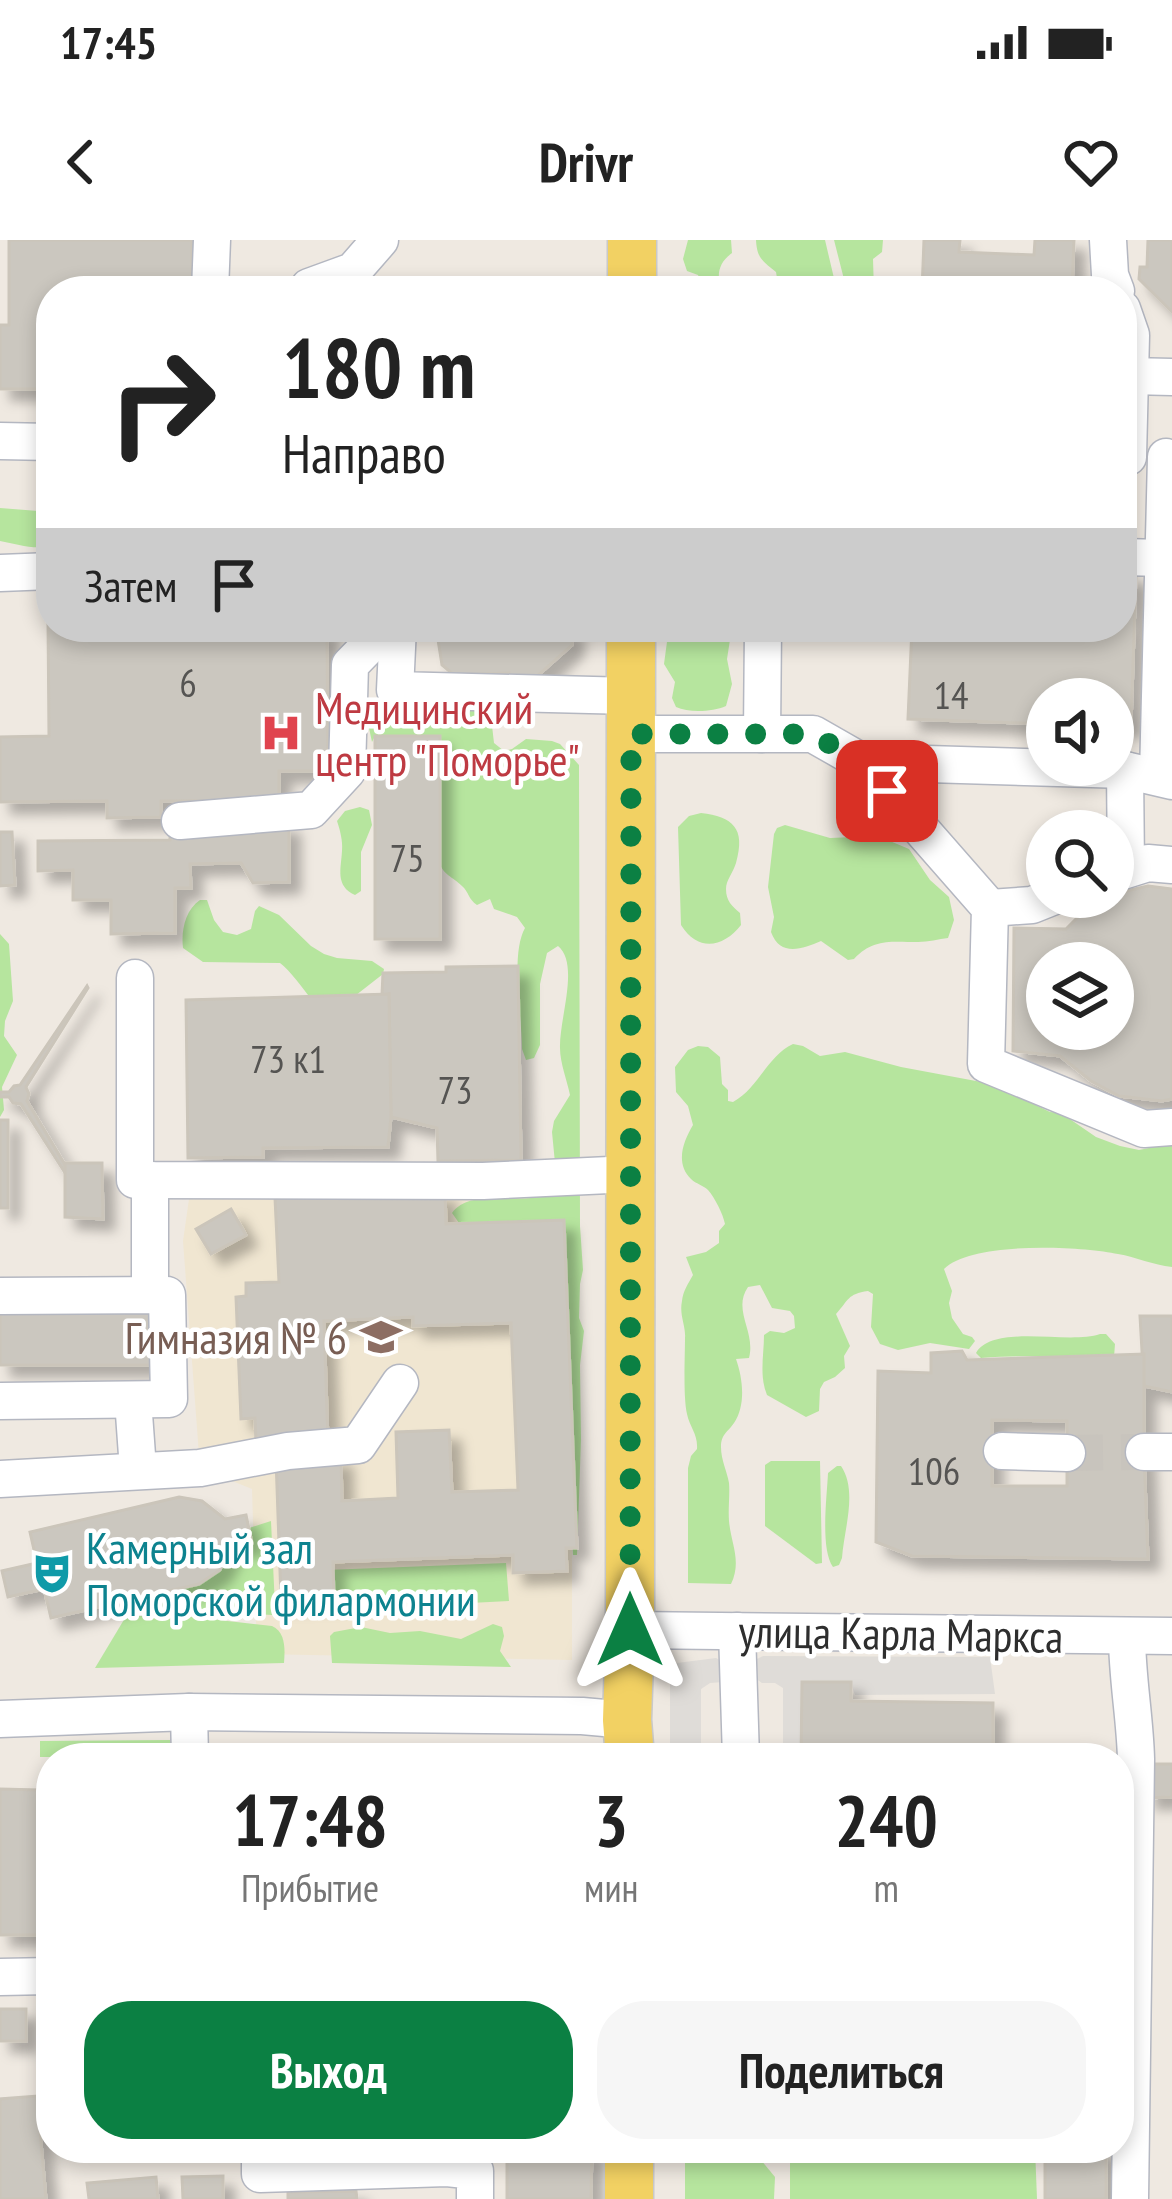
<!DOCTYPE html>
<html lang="ru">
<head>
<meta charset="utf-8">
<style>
	body { margin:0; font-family:"PT Sans Narrow",sans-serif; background:#f6f6f6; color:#222; height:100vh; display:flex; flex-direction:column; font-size:45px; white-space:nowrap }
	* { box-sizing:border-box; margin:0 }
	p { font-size:39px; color:#767676 }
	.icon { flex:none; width:66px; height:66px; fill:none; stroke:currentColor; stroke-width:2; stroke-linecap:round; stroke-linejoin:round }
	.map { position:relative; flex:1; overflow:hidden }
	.side { position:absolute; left:36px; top:1503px; width:1098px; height:420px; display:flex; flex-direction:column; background:#fff; border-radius:48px; box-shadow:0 6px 18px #0003 }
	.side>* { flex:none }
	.banner { position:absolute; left:36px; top:36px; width:1101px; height:366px; border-radius:48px; box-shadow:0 6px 18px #0003; background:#fff; color:#222; overflow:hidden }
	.fabs { position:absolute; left:1026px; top:438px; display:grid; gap:24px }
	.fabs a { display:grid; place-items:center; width:108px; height:108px; border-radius:50%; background:#fff; box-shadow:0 6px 18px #0003; font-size:60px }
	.pin { position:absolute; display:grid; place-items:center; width:102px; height:102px; color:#fff; margin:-51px; border-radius:24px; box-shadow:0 6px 18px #0006 }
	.me { position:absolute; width:132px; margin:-66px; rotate:0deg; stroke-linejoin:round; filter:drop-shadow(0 0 9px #0008) }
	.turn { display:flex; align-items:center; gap:42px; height:252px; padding:0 48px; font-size:54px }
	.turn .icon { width:156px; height:156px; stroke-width:2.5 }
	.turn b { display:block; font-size:84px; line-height:102px }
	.then { display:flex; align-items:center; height:114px; padding:0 48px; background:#0003; gap:24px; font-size:45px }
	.eta { display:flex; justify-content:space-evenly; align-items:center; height:204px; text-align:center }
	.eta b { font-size:72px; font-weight:600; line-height:84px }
	.cta { display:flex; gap:24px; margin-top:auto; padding:24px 48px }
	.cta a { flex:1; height:138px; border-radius:48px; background:#0b8043; color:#fff; font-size:48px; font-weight:600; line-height:138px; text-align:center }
	.cta a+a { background:#f6f6f6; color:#222 }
	.status { display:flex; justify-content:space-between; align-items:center; height:84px; padding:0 60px; background:#fff; direction:ltr }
	.status svg { height:33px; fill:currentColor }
	header { display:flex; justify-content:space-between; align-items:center; height:156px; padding:0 48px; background:#fff; font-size:54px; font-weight:600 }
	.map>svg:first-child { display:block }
	.education { fill:#f0e6d1 }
	.green { fill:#b6e59e }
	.plaza { fill:#dfdcd8 }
	.building { fill:#cbc7bf; stroke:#cbc5ba; stroke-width:3; fill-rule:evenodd; filter:url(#shadow) }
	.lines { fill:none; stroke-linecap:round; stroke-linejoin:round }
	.minor-tunnel { stroke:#c8c4bd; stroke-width:36; stroke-dasharray:36 18; stroke-linecap:butt }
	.minor-casing { stroke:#b4b7c1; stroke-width:39 }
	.major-casing { stroke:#c9c9c9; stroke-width:51 }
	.minor { stroke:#fff; stroke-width:36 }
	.major { stroke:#f2d163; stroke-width:48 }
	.route { stroke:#0b8043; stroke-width:21; stroke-dasharray:0 37.8 }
	.labels { text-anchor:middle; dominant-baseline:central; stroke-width:9; stroke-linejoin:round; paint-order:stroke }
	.number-label { font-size:39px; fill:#555452 }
	.health-label { font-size:45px; fill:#be3a42; stroke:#fff; text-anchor:start }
	.education-label { font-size:45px; fill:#785e54; stroke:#fff; text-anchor:end }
	.culture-label { font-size:45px; fill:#0d838f; stroke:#fff; text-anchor:start }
	.street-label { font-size:45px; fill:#2e2e2e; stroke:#fff }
</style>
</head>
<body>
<div class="status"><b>17:45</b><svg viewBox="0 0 49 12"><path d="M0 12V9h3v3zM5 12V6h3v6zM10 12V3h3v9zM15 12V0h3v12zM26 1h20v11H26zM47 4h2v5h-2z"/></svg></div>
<header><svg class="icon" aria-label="back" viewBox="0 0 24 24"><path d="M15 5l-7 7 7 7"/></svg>Drivr<svg class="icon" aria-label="heart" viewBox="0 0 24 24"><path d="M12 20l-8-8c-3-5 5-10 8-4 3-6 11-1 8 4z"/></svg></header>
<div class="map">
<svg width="1172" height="1959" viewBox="0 0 1172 1959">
	<defs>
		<filter id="shadow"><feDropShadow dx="11" dy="11" stdDeviation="6" flood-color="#0004"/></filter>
	</defs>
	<rect width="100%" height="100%" fill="#efe9e1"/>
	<polygon class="education" points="572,946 572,1420 257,1414 252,1249 200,1228 183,1001 190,952"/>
	<g class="green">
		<path d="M688,0H731L732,13C718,23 716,36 722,51H705L698,35L687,31L683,19Z"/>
		<path d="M756,0H825L837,51H773L777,38L776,32C763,21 757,19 756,0Z"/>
		<polygon points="834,0 883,0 882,12 873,19 874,51 847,51"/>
		<path d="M0,268L51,272V306C33,310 17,304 0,301Z"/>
		<path d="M669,387H732L727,419L732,444L726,466C712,472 689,473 676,467L672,458L675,442L664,424Z"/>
		<path d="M449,468L486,470L491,477L494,503L504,511L512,509L526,499L552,501L560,504L579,525L580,986L583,1030L580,1044L579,1078L584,1091L580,1125L581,1199L577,1315H573L558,987L471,986L459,983L452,973C471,948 515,964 542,956L555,923L552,892L554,881L570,855C567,840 560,823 560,808C559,779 580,724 558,706L547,713L540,744V805L534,818L526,820L522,809C522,776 510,715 525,688L517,677L494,669L490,659L477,665C468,659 469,652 462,646C452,636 444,636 439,622L440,497L375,496L372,502L369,488L371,480C395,466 422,472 449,468Z"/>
		<path d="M360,567L369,570L372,585L361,612V651L355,655C335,646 341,629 342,611C343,601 340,590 337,581L345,571Z"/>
		<path d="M701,573C733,577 746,588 736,623C733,633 726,640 726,649C726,661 732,666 740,673L741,685C723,708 698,712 681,685L678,587L689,576Z"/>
		<path d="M785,585L830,598L878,596L909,609L930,640L949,657L954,680L948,698C939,699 928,702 918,702C892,702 873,698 854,719L848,720L821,701C802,709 780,717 771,692L774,677L768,647L774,594L777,588Z"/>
		<path d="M200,660H207L214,680L223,692L237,695L251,689L255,671L259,666L279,675L311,706L324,714L337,718L372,721L384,729L383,734L351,759L312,760C303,749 290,730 280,723L203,722L183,708C181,691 185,670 200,660Z"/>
		<polygon points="0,694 9,704 13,761 5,781 4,796 17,815 2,847 4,870 0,877"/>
		<path d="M793,804L803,806L820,816L845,812L901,827L992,844L1050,872L1061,873L1096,897L1120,906L1139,910L1149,908L1158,892L1172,885V1027C1153,1025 1136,1017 1118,1014C1079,1006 972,1001 944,1029L952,1051L949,1063L952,1078L963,1094L972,1097L975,1101L969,1109L930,1103L898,1110L880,1104L871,1087L873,1054L868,1051C847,1054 849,1060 836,1074L850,1106L844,1116L845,1128L835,1137L824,1142L820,1149L819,1171L806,1177L767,1155C759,1136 764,1115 764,1095L770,1091L784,1093L795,1088L794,1076L790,1071L772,1068L760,1045L748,1047C732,1070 756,1092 749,1118L736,1119C743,1139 746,1165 734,1183C728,1192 721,1194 721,1207C721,1220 727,1231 729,1243C730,1255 728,1268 729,1281C731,1304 742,1321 731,1344L688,1343V1228L691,1216L697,1209C698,1194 690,1188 687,1174C683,1156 685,1117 685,1098C686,1086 679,1075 682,1061C683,1051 688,1044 693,1035L686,1017L706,1012L719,1003V991L725,984C723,974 715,958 708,950C703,945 696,944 691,939C675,923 683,902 693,885L688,866L676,852L675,827L688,810L698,806L708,807L720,817L722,844L728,850V861L733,862C758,849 767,816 793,804Z"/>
		<path d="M1100,1094H1106L1115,1104L1114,1117C1069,1118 1026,1114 981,1118L976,1113C994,1083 1068,1105 1100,1094Z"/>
		<polygon points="771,1221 820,1221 822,1323 816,1324 765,1286 765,1225"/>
		<path d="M837,1226H841C858,1251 844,1289 842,1318L839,1325L833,1327C820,1309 827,1256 828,1233Z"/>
		<path d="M271,1281L275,1367L272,1375L156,1368L154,1355C194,1345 211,1347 231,1307L251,1303L249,1288Z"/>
		<path d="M506,1323L509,1361C477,1362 444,1366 412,1364C402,1364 393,1360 384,1360C362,1361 349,1374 328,1365L326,1330Z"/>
		<path d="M138,1376H184L272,1386C286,1392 285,1410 284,1423L95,1428L125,1378Z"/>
		<polygon points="493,1384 502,1387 504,1396 500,1411 511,1427 332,1423 330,1396 334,1392 361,1387 390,1393 420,1391 461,1399"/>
		<polygon points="170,1500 171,1517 40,1517 40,1501"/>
		<polygon points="696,1908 751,1908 775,1937 774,1959 685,1959 685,1915"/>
		<polygon points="790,1908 1035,1908 1037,1959 790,1959"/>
	</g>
	<g class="plaza">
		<polygon points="763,1416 990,1417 995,1454 855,1455 850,1442 802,1442 801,1518 783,1518 783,1448 775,1443 762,1443 755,1438 755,1420"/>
		<polygon points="716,1418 725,1423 723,1442 710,1443 701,1449 701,1518 670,1518 670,1436 677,1423"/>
	</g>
	<g class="building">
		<polygon points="9,0 192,0 192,51 51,51 51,149 0,149 0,85 9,85"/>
		<polygon points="924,0 960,0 959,12 1034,15 1035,0 1074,0 1072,51 922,51"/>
		<polygon points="1148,0 1172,0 1172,72 1139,39 1140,27 1147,27"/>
		<polygon points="1122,334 1136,334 1131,486 1113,486 1113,459 1047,459 1047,484 908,479 912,387 1122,387"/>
		<polygon points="48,381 51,381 51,387 327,387 328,531 279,531 279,560 161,561 161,577 107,578 107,561 0,562 0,497 49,496"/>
		<polygon points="436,387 573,387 572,405 536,437 510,438 509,433 454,435 442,425"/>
		<rect x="375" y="496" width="65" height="203"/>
		<polygon points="170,582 289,583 289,642 253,643 241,623 190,624 191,648 175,648 175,693 111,694 111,660 73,660 73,630 38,631 38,601 170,600"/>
		<polygon points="0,592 12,592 15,645 0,646"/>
		<path d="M1148,646L1172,649V859L1162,861L1119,856L1091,841L1060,816L1013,811L1014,688L1066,689L1083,672L1113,657V654ZM1047,723H1113V789H1047Z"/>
		<polygon points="518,726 521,920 438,921 437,888 391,877 389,754 382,755 383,733 446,732 446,727"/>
		<polygon points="87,746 88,748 26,847 29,854 27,861 89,965 87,967 21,864 13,863 9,857 0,857 0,852 9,852 14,846 20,845"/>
		<polygon points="389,754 391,877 388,907 263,908 263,917 188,918 186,760"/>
		<rect x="0" y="880" width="8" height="88"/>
		<polygon points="65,923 102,923 103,979 65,977"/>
		<polygon points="445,951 446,984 564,980 577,1308 566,1308 567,1331 513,1333 513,1315 333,1322 334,1357 281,1359 276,1219 341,1216 342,1261 398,1258 396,1192 449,1190 452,1252 518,1250 511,1083 413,1086 413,1077 324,1081 328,1200 256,1203 255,1178 241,1179 236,1057 246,1056 246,1043 279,1042 275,958"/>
		<polygon points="231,969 246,995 211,1014 196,989"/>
		<rect x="0" y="1057" width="153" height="68"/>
		<polygon points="1140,1076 1172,1076 1172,1152 1144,1146"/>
		<path d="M962,1111L967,1120L1144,1114V1212L1148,1319L912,1316L876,1302L878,1131L931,1133V1113ZM992,1180L1067,1181V1246H992Z"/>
		<polygon points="179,1257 202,1261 225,1279 246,1275 252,1303 231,1307 220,1330 199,1344 51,1378 44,1349 8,1357 2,1331 37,1323 30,1292"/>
		<polygon points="802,1442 851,1442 851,1461 993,1463 993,1518 801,1518"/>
		<polygon points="1145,1524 1172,1524 1172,1557 1145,1558"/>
		<polygon points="42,1538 51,1538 51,1608 43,1608"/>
		<polygon points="0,1549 39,1550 38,1695 0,1695"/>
		<rect x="0" y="1769" width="26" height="32"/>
		<polygon points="37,1856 46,1959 0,1959 0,1859"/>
		<polygon points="507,1908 592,1908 591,1959 507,1959"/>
		<rect x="1045" y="1908" width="61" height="51"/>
		<polygon points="223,1936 223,1959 183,1959 182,1937"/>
		<polygon points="156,1937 158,1959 89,1959 87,1943"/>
		<polygon points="356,1951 357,1959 288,1959 288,1952"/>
	</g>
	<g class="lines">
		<polyline class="minor-tunnel" points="1067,1213 1144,1212"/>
		<g class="minor-casing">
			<g id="minor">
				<polyline points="1108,0 1110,35 1116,51"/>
				<polyline points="210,51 212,0"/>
				<polyline points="309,51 309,47 353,31 380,0"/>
				<polyline points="1122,69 1131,95 1128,217"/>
				<polyline points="1129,136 1172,137"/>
				<polyline points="0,201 51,202"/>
				<polyline points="1122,317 1163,318"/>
				<polyline points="0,333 51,331"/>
				<polyline points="398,387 395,450 631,456"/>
				<polyline points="631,494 813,494 862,522 990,668 986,824 1144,889 1172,887"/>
				<polyline points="762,494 763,387"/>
				<polyline points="862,522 1125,530 1172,541"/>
				<polyline points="1125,530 1126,629"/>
				<polyline points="1158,536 1166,217"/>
				<polyline points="180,581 311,570 347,531 350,425 387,387"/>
				<polyline points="1113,634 1148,623 1172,625"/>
				<polyline points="990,668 1032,665 1052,657"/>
				<polyline points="135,738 135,940 483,941 631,934"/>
				<polyline points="150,1055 150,940"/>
				<polyline points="0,1056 167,1055 169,1159 0,1161"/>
				<polyline points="133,1160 138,1229"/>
				<polyline points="1002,1211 1067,1213"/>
				<polyline points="1144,1212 1172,1212"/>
				<polyline points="0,1239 200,1228 288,1211 358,1205 400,1143"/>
				<polyline points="630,1390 1172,1396"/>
				<polyline points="737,1391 741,1518"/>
				<path d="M1127,1396C1127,1437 1135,1478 1136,1519L1130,1959"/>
				<polyline points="189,1472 190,1518"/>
				<polyline points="0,1479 189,1472 582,1476 627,1480"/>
				<polyline points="0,1737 51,1736"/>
				<polyline points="260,1908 260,1934 447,1928 475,1931 475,1959"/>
			</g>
		</g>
		<g class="major-casing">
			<g id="major">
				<polyline points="632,0 632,51"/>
				<polyline points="630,1518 627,1480 630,1390 631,387"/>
				<polyline points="629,1959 629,1908"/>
			</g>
		</g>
		<use href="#minor" class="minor"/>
		<use href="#major" class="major"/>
	</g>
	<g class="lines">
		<polyline class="route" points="630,1390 631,494 812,494 862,522 887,551"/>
	</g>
	<defs>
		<g id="hospital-bare" transform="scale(3.24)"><path d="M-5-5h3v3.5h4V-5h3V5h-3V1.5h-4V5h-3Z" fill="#e0444e" stroke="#fff" stroke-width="2.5" paint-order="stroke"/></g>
		<g id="school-bare" transform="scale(3.24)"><path d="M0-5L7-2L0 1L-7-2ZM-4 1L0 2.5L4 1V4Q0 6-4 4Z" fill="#8d6e63" stroke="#fff" stroke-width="2.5" paint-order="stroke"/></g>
		<g id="theatre-bare" transform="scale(3.24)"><path d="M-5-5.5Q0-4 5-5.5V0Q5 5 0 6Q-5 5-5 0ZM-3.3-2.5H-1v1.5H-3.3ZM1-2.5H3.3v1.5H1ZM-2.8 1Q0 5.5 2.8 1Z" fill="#0f9aa8" stroke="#fff" stroke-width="2.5" paint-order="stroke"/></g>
	</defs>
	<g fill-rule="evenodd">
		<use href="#hospital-bare" x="281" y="493"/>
		<use href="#school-bare" x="381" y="1097"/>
		<use href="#theatre-bare" x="52" y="1333"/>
	</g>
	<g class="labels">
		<g class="number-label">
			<text x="188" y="442">6</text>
			<text x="951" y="454">14</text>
			<text x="407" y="617">75</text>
			<text x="288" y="818">73 к1</text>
			<text x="455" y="849">73</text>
			<text x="934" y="1230">106</text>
		</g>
		<g class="health-label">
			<text x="315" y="467">Медицинский<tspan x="315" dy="52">центр "Поморье"</tspan></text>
		</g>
		<g class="education-label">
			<text x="347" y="1097">Гимназия № 6</text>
		</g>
		<g class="culture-label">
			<text x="86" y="1307">Камерный зал<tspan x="86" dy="52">Поморской филармонии</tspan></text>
		</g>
		<g class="street-label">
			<text transform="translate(901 1393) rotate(1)">улица Карла Маркса</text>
		</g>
	</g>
</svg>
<div class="fabs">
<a><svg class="icon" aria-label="sound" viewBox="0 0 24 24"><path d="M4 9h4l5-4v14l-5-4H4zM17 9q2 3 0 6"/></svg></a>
<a><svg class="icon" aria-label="search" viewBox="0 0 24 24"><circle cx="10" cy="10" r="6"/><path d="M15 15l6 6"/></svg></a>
<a><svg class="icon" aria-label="layers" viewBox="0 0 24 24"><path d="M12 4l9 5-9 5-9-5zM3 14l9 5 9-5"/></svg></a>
</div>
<div class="pin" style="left:887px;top:551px;background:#d93025"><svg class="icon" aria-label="arrive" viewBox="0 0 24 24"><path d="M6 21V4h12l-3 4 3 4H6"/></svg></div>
<svg class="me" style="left:630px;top:1390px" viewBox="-20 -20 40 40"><path d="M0-17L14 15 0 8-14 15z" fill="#0b8043" stroke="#fff" stroke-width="4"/></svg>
<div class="banner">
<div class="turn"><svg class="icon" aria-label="right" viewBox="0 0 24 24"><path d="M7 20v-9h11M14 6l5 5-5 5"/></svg><div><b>180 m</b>Направо</div></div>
<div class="then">Затем<svg class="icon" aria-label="arrive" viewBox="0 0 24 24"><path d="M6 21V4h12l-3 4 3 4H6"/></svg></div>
</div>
<section class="side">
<div class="eta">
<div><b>17:48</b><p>Прибытие</p></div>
<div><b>3</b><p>мин</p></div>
<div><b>240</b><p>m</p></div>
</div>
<div class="cta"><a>Выход</a><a>Поделиться</a></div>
</section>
</div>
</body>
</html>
